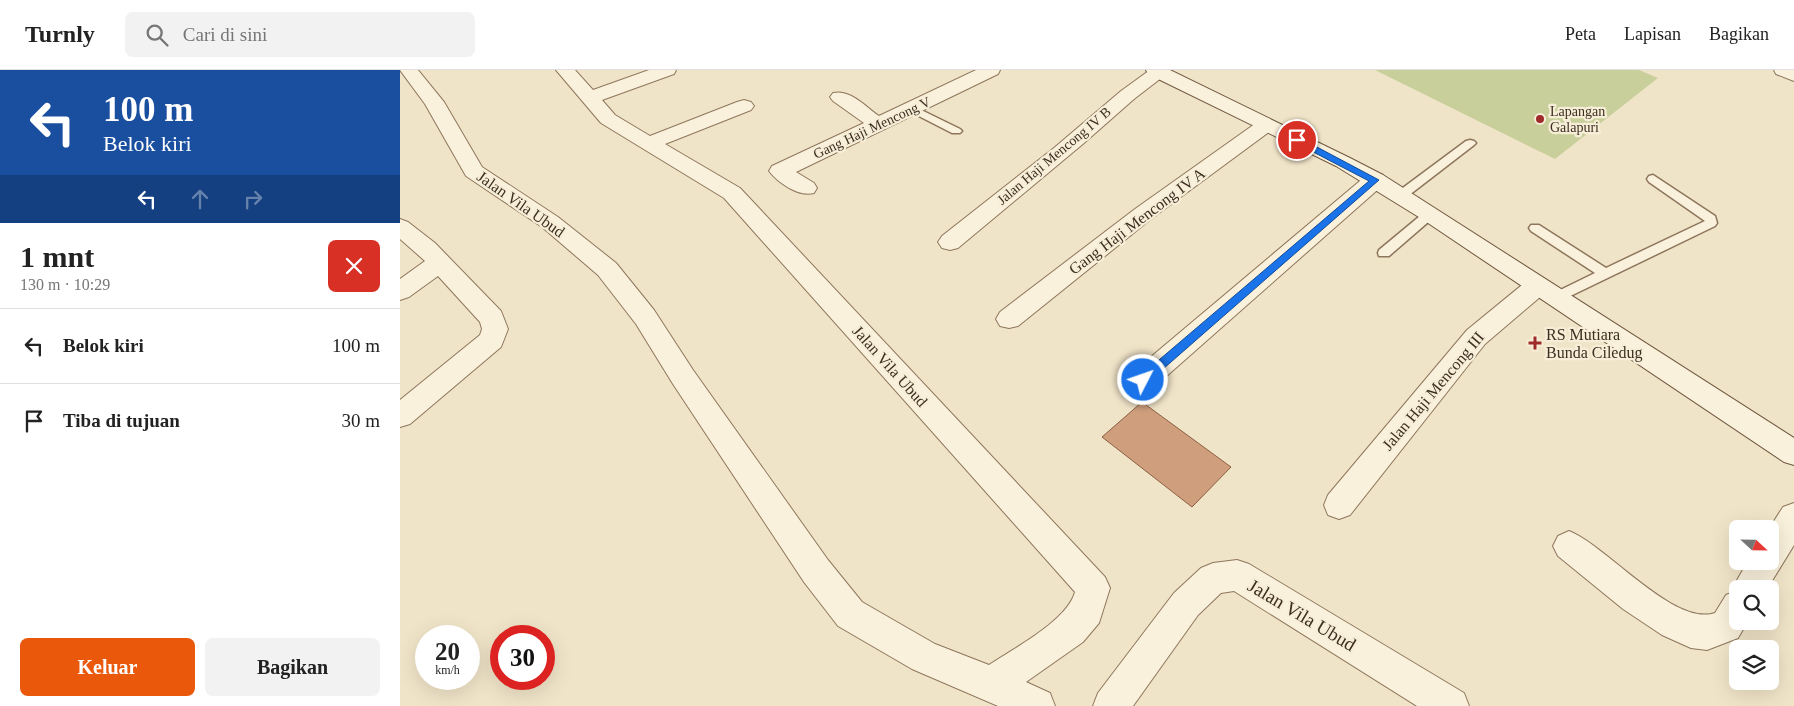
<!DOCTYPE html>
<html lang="id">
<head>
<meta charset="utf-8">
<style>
	body { margin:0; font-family:"Times New Roman",serif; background:#f2f2f2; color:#222; height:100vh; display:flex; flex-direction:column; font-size:19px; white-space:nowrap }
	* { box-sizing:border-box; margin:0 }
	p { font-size:16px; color:#767676 }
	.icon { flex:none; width:28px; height:28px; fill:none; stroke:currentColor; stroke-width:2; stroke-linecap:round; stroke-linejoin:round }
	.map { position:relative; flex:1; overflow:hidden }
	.sheet { display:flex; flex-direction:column; background:#fff; width:400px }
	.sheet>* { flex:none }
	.guide { background:#1a4fa0; color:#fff; overflow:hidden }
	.needle { width:32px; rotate:112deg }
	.buttons { position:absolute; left:1329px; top:450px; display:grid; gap:10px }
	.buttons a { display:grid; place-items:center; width:50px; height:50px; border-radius:8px; background:#fff; box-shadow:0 5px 20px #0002; font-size:25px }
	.speed { position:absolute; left:15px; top:555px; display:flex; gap:10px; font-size:25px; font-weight:700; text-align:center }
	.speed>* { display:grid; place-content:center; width:65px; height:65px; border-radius:50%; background:#fff; box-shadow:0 5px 20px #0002; line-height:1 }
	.speed small { font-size:12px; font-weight:400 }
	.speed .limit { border:8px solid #d22; background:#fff; color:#111 }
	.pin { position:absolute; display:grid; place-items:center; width:42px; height:42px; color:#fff; margin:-21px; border:2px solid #fff; border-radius:50%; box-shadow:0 1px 5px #0007 }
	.me { position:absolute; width:55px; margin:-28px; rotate:49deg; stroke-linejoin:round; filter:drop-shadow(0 0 4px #0008) }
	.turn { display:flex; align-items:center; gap:18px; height:105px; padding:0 20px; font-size:22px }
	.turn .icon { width:65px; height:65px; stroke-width:2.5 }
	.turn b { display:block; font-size:35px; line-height:42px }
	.lanes { display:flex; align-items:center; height:48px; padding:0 20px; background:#0003; justify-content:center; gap:25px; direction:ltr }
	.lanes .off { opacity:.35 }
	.round { display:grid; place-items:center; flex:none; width:52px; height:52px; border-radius:8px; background:#f2f2f2 }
	.headline { display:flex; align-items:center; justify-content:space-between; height:85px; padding:0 20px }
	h1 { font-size:30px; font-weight:700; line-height:38px }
	.cta { display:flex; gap:10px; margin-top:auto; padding:10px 20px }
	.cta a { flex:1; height:58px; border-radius:8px; background:#ea580c; color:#fff; font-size:20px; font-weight:700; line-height:58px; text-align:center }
	.cta a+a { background:#f2f2f2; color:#222 }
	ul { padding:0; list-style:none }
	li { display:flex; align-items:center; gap:15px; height:75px; padding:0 20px; border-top:1px solid #e0e0e0 }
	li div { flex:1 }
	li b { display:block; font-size:19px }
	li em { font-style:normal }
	header { display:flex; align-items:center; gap:30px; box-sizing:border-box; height:70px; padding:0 25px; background:#fff; border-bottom:1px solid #e0e0e0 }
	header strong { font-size:24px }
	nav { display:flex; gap:28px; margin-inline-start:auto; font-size:18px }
	.search { width:350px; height:45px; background:#f2f2f2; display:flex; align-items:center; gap:12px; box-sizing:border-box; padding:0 18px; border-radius:8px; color:#767676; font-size:19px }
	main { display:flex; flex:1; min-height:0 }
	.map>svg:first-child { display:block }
	.green { fill:#c9cf9b }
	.building { fill:#cf9f7d; stroke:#8d5f41 }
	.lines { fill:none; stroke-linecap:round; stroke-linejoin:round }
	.service-casing { stroke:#8d765c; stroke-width:3 }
	.minor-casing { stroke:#8d765c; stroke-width:2 }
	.secondary-casing { stroke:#6f573f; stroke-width:2 }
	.service { fill:#faf1dc; fill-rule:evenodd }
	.minor { fill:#faf1dc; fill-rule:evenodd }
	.secondary { fill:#faf1dc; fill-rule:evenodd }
	.route { fill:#1a73e8; stroke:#114b97 }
	.poi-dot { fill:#9e2a2b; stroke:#f7eed8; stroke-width:2 }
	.labels { text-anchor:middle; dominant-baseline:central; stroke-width:4.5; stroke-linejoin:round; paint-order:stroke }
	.far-poi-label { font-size:14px; fill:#3d2e20; stroke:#f7eed8; text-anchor:start }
	.far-street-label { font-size:14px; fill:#3d2e20; stroke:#f7eed8 }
	.street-label { font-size:16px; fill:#3d2e20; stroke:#f7eed8 }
	.poi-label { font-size:16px; fill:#3d2e20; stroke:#f7eed8; text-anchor:start }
	.near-street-label { font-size:19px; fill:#3d2e20; stroke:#f7eed8 }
</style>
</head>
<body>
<header>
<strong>Turnly</strong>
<div class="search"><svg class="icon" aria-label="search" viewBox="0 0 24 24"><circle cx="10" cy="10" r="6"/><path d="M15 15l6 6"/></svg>Cari di sini</div>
<nav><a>Peta</a><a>Lapisan</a><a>Bagikan</a></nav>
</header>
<main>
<section class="sheet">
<div class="guide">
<div class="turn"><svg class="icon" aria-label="left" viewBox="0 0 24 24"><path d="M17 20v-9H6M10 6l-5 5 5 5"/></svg><div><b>100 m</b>Belok kiri</div></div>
<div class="lanes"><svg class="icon" aria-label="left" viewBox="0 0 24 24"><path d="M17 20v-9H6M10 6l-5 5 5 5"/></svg><svg class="icon off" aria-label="ahead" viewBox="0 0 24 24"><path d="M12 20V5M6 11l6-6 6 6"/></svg><svg class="icon off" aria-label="right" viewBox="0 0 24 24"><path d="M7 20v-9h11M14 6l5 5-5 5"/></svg></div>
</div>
<div class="headline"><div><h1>1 mnt</h1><p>130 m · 10:29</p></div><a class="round" style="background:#d93025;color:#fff"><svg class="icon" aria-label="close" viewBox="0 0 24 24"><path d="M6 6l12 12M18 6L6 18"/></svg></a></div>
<ul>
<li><svg class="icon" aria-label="left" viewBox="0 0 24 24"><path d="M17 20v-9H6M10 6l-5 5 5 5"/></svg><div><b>Belok kiri</b></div><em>100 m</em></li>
<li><svg class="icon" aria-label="arrive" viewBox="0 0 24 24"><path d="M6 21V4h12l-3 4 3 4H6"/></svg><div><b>Tiba di tujuan</b></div><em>30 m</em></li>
</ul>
<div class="cta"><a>Keluar</a><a>Bagikan</a></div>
</section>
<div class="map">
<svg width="1394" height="636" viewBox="0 0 1394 636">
	<rect width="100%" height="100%" fill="#f0e4c8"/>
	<polygon class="green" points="975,0 1239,0 1258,8 1155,89"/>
	<polygon class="building" points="742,332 831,397 792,437 702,367"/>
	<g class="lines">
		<g class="service-casing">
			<g id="service">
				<polygon points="513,36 560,59 562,61 560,63 552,63 509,41 508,39"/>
				<polygon points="1070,70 1074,71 1076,73 1074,75 1004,129 996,129 994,126 996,123 1066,71"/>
				<polygon points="1253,105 1315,146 1317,153 1315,156 1160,231 1150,231 1148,228 1150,225 1195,203 1131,161 1129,158 1131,155 1139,155 1206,198 1305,151 1249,112 1247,109 1249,106"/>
				<polygon points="1030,140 1034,141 1036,144 1034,147 989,186 979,186 978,183 979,180 1026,141"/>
			</g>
		</g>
		<g class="minor-casing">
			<g id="minor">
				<path d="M0,0H18L44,32L82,97L158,147L216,193L254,240L293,300L428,490L462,532L535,574L589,595C614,578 667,551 675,522L324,128L201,53L156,0H175L193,20L249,0H276L274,4L202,30L215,45L250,66L337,32L344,30L351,32L354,36L351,40L265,74L340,118L705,507L710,518L699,553L683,572L626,612L650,623L655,636H598L512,599L438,556L404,512L273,314L236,254L198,205L142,157L66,106L25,34Z"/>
				<path d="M576,0H600L598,4L396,102L414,113L417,118L414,123C399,127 378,113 369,101L372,96L464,53L433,31L430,27L433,23C450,19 466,37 479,46Z"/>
				<polygon points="750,0 768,0 769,2 734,29 684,73 558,178 550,180 542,178 538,172 542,166 654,78 721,21"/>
				<polygon points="1374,0 1394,0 1394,11 1376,4"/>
				<polygon points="866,49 873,51 876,55 873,59 751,149 618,256 609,258 600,256 596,249 600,242 735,139 859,51"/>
				<polygon points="975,103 983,105 986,110 983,115 753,318 743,321 733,318 729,310 733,302 967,105"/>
				<polygon points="0,149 8,152 35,173 101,241 108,259 101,277 10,354 0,357 0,330 80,265 82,259 80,252 38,206 9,227 0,230 0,209 25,191 0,169"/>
				<polygon points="1137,207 1146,210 1149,216 1146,222 1085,274 950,445 939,449 928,445 924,435 928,425 1067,260 1128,210"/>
				<path d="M1394,433V475L1367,519H1338V551H1348L1338,568L1307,580L1291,578L1262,565L1223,539L1158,486L1153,476L1158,466L1169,461C1207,476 1274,557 1315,543L1326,525L1334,522L1332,519L1348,491H1370L1369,459L1383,437Z"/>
				<polygon points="837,490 849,494 1064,623 1069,636 1017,636 834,521 821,523 798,545 733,636 693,636 698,623 774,523 801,498 813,493"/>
			</g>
		</g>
		<g class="secondary-casing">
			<polygon id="secondary" points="746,0 770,0 950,88 983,105 1394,368 1394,395 1384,392 1022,149 936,96 748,4"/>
		</g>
		<use href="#service" class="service"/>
		<use href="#minor" class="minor"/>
		<use href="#secondary" class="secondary"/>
	</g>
	<polygon class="route" points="894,68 900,68 979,110 747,313 739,313 737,310 739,307 969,111 894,72"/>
	<g class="poi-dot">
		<circle cx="1140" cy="49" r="5"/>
		<path d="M1132.5 265.5h5v5h5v5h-5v5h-5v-5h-5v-5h5z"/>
	</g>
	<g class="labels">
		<g class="far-poi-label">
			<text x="1150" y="41">Lapangan<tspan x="1150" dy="16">Galapuri</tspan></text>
		</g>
		<g class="far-street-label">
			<text transform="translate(472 58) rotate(-25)">Gang Haji Mencong V</text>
			<text transform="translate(654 86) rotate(-40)">Jalan Haji Mencong IV B</text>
		</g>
		<g class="street-label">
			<text transform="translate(121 134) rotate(35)">Jalan Vila Ubud</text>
			<text transform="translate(737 151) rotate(-37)">Gang Haji Mencong IV A</text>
			<text transform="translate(490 296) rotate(48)">Jalan Vila Ubud</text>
			<text transform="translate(1033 321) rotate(-50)">Jalan Haji Mencong III</text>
		</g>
		<g class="poi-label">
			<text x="1146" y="264">RS Mutiara<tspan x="1146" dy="18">Bunda Ciledug</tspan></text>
		</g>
		<g class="near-street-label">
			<text transform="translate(902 545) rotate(31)">Jalan Vila Ubud</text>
		</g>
	</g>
</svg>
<div class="buttons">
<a><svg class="needle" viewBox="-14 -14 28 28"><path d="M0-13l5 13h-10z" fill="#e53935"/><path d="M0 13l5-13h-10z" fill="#767676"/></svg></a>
<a><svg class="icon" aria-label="search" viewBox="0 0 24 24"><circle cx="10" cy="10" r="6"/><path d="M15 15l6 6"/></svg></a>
<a><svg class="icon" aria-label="layers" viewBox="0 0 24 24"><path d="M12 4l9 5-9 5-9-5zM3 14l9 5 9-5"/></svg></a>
</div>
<div class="speed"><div>20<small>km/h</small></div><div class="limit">30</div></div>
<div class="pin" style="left:897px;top:70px;background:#d93025"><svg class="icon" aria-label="arrive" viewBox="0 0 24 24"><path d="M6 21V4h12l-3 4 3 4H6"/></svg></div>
<svg class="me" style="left:743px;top:310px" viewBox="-20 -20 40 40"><circle r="17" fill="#1a73e8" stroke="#fff" stroke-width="3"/><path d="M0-11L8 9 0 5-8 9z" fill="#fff"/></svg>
</div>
</main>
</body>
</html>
